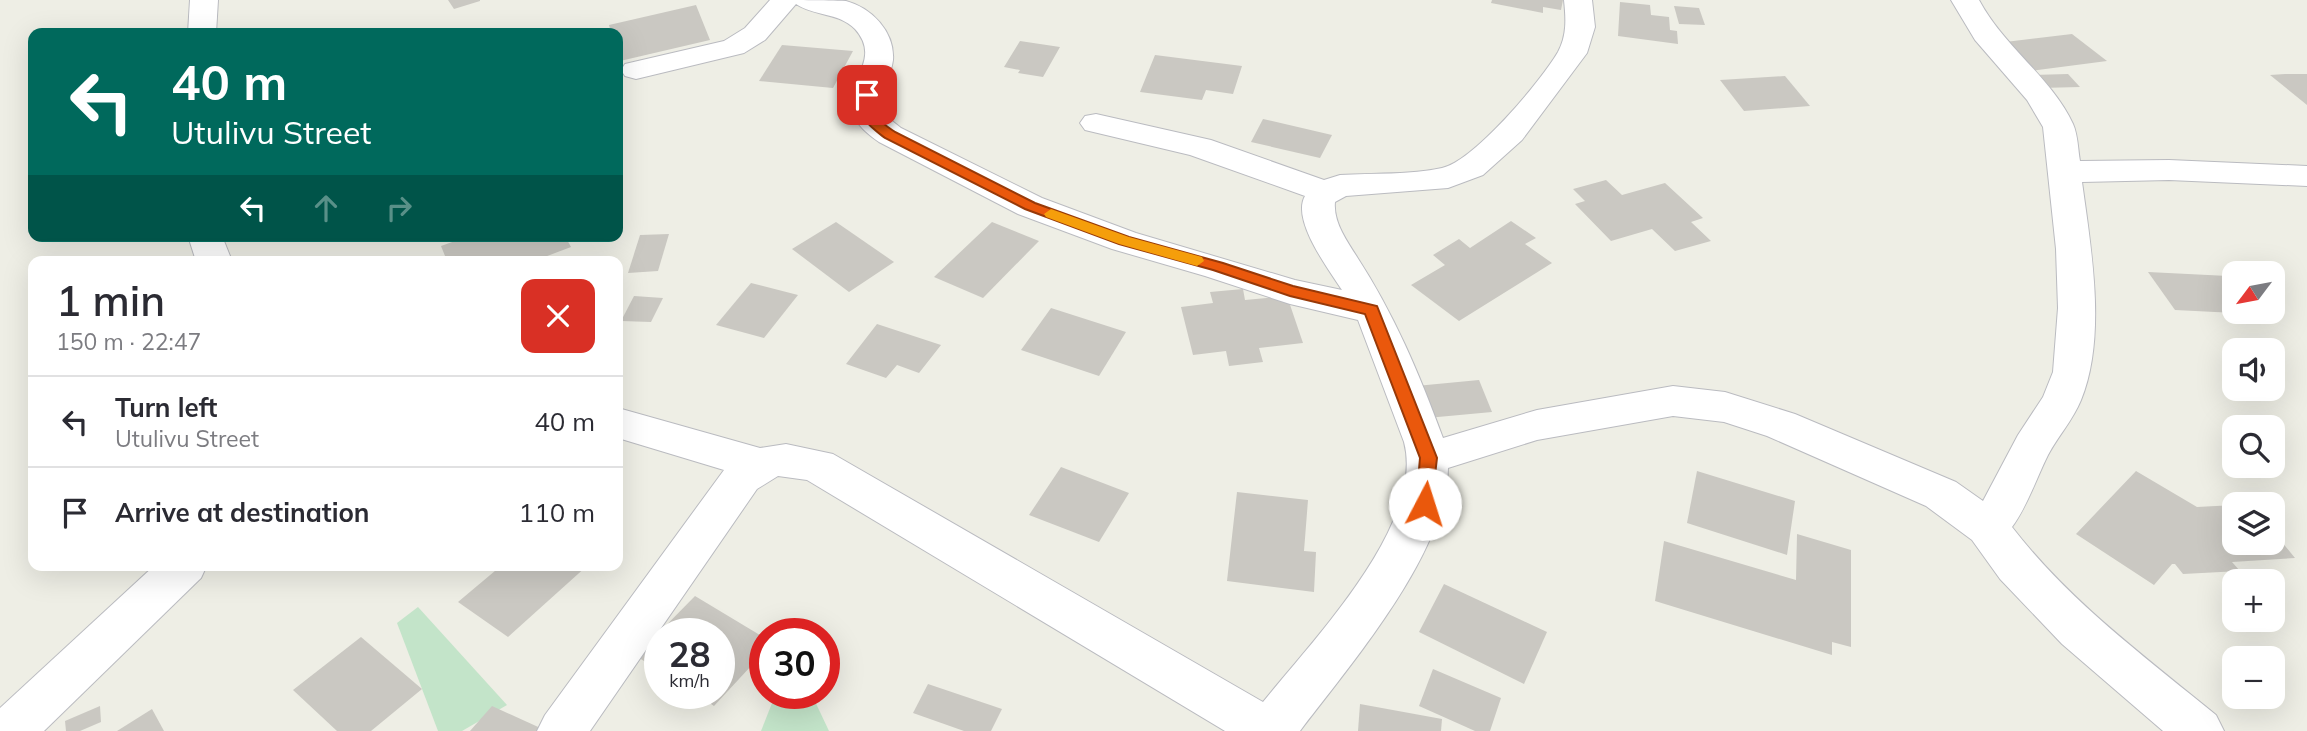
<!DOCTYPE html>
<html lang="en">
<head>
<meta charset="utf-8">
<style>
	body { margin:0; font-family:Mulish,sans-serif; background:#f7f7f7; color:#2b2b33; height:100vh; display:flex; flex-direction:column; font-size:26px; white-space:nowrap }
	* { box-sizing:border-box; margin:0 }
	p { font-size:23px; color:#7c7c81 }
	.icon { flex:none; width:38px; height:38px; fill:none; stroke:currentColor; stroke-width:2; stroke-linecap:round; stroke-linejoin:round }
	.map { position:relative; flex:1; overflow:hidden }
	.details { position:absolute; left:28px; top:256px; width:595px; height:315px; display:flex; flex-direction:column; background:#fff; border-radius:14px; box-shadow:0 7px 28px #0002 }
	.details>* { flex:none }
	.banner { position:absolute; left:28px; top:28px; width:595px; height:214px; border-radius:14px; box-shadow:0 7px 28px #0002; background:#00695c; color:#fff; overflow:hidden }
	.needle { width:46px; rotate:238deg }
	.controls { position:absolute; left:2222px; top:261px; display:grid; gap:14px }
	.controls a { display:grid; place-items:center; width:63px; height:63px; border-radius:14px; background:#fff; box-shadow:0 7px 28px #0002; font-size:35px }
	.speed { position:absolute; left:644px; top:618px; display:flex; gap:14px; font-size:35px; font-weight:700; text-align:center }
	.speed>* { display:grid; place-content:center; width:91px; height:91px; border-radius:50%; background:#fff; box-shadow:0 7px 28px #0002; line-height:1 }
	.speed small { font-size:18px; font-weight:400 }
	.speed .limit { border:10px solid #d22; background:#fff; color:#111 }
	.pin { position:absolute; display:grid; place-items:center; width:60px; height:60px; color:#fff; margin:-30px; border-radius:14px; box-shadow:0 4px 10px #0006 }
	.me { position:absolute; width:77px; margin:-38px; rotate:5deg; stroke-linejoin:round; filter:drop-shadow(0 0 5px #0008) }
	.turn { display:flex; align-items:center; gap:24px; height:147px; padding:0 28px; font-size:32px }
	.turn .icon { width:91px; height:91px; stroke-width:2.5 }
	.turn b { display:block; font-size:49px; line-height:60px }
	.lanes { display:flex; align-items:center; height:66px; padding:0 28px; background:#0003; justify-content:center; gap:35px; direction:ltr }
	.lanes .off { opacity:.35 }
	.round { display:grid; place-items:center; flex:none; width:74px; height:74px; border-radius:14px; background:#f7f7f7 }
	.summary { display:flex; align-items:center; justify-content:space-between; height:119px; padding:0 28px }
	h1 { font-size:42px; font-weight:600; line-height:52px }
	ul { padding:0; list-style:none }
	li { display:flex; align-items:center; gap:21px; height:91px; padding:0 28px; border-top:2px solid #e1e1e2 }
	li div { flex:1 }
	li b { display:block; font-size:26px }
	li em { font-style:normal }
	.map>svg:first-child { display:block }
	.green { fill:#c3e4c9 }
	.building { fill:#cac8c2 }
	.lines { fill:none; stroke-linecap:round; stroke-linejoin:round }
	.minor-casing { stroke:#babbc0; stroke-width:2 }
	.minor { fill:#fff; fill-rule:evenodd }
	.route { fill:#ea580c; stroke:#983908; stroke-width:2 }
	.slow { fill:#f59e0b }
</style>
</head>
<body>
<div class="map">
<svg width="2307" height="731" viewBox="0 0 2307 731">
	<rect width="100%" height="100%" fill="#eeeee5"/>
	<g class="green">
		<polygon points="418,607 507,705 462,731 438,731 397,623"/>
		<polygon points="776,693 811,693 829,731 761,731"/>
	</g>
	<g class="building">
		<polygon points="448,0 480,0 480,1 454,9"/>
		<polygon points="1492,0 1563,0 1561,10 1543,7 1543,13 1491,3"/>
		<polygon points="1620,2 1650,5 1651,15 1669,17 1670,30 1677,31 1678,44 1618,36"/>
		<polygon points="696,5 710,40 620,61 618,33 611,33 609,25"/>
		<polygon points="1674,6 1699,8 1705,25 1679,24"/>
		<polygon points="2072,34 2107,61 2030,71 1997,43"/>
		<polygon points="1020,41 1060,47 1043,77 1018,73 1020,70 1004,67"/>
		<polygon points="782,45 853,51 833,88 759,81"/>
		<polygon points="1155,55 1242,66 1233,94 1206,90 1202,100 1140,92"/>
		<polygon points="2068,74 2080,87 2040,88 2029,75"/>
		<polygon points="2285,74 2307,74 2307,105 2270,75"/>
		<polygon points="1785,76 1810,106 1744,111 1720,80"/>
		<polygon points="1263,119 1332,135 1320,158 1251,142"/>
		<polygon points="1606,180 1622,195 1665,183 1703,218 1691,222 1711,241 1675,251 1652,229 1611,241 1575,204 1585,201 1573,189"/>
		<polygon points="1511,221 1536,238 1525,244 1552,263 1459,321 1411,285 1445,265 1433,255 1459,239 1470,248"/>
		<polygon points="836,222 894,262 849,292 792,249"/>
		<polygon points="992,222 1039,241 983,298 934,277"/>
		<polygon points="669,234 658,271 628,273 640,235"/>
		<polygon points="469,236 565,236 571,247 534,261 447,261 441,246"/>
		<polygon points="2148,272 2228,276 2235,285 2235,313 2175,310"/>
		<polygon points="751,283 798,295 764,338 716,325"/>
		<polygon points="1243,289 1245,300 1287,296 1303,343 1259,348 1263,362 1229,366 1226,351 1193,355 1181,307 1213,303 1210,292"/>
		<polygon points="634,296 663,298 651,322 621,321"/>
		<polygon points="1051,308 1126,332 1099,376 1021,350"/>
		<polygon points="877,324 941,345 919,373 897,365 886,378 846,364"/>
		<polygon points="1479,380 1492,412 1427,418 1416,386"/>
		<polygon points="1061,467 1129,493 1099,542 1029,515"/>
		<polygon points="1697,471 1795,501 1787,555 1687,523"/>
		<polygon points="2136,471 2197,507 2235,505 2235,542 2273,542 2273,531 2295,558 2232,562 2240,571 2183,574 2175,564 2172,564 2154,585 2076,534"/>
		<polygon points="1237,492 1308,500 1304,551 1316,552 1314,592 1227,581"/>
		<polygon points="1797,534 1851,550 1851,647 1832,642 1832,655 1655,601 1664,541 1796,580"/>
		<polygon points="502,565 588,565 508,637 458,602"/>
		<polygon points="1444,584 1547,632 1524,684 1419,632"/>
		<polygon points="695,596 765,638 765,651 714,706 695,693 719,693 719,634 660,634 660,671 636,656"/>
		<polygon points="361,637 422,689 371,731 337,731 293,690"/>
		<polygon points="1433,669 1501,698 1490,731 1475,731 1419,706"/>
		<polygon points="928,684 1002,709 991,731 964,731 913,713"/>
		<polygon points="1360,704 1442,719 1441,731 1358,731"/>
		<polygon points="100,706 101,722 80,731 66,731 65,721"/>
		<polygon points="492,706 547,731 470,731"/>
		<polygon points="152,709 164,731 117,731"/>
	</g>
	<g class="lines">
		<g class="minor-casing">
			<g id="minor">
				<polygon points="190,0 218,0 216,33 188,33"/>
				<path d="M770,0C791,0 826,0 846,1C872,8 895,32 893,60C891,78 878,94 882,113L901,128L1042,198L1136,233L1295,280L1342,290C1329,270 1291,220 1305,196L1190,155L1085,130L1080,123L1085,116L1096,114L1211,140L1324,180L1340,175C1373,173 1410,175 1442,168C1474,161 1541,81 1558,52C1567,35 1566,19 1564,0H1592L1595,27L1587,53L1522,140L1483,175L1448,188L1346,196L1335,202C1333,222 1347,241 1357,257C1394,314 1419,373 1443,438L1537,410L1673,386L1725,392L1795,414L1956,482L1983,501L2018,435L2043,397L2053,372L2058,308L2056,249L2043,127L2027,100L1975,40L1951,0H1979C2004,47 2051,77 2073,124C2078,135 2078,150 2080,161L2169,160L2307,166V186L2169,180L2082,182C2091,248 2107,337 2081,400C2073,420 2058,436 2048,455C2036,479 2028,505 2012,527C2069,601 2144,656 2216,715L2224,731H2163L2062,644L2000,579L1972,540L1926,506L1767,436L1724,422L1673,416L1537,440L1448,468C1447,553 1350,665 1300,731H1225L807,480L778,476L757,489L590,731H537L545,715L724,470L618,438V408L760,448L786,444L833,454L1263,702C1312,641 1426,524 1404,442L1358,320L1290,304L1205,276L1112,249L1018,214L879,142C811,96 892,70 855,29C838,12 813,16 796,4L765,40L744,53L636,79L625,76L621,70L625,64L724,41L745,28Z"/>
				<polygon points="188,236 222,236 232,261 196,261"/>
				<polygon points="155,565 207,565 201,578 44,731 0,731 0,708"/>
			</g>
		</g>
		<use href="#minor" class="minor"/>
	</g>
	<path class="route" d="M867,91L874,95C870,116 879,121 895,132L1035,203L1129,237L1223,263L1293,286L1377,306L1437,458L1431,509H1418L1416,504L1420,458L1365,314L1290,296L1213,270L1119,244L1025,209L885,138C868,125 857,118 861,95Z"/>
	<polygon class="slow" points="1051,209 1129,237 1202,257 1204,261 1197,266 1119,244 1046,217 1044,214"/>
</svg>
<div class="controls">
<a><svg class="needle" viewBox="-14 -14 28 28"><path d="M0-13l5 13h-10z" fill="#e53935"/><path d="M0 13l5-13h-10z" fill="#7c7c81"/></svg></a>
<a><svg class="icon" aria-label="sound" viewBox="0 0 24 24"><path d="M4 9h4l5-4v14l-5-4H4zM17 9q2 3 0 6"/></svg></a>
<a><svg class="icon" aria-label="search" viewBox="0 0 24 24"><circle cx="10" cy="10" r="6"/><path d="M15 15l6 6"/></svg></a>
<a><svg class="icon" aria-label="layers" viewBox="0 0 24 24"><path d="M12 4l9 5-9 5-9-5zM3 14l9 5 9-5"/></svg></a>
<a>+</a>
<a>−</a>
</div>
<div class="speed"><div>28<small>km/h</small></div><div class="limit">30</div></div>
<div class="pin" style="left:867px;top:95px;background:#d93025"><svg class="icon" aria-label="arrive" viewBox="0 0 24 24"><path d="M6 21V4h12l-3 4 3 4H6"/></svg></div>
<svg class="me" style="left:1425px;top:504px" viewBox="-20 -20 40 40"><circle r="19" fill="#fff"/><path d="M0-13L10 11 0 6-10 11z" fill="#ea580c"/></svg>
<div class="banner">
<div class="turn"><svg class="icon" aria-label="left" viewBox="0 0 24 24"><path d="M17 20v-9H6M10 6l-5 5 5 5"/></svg><div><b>40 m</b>Utulivu Street</div></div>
<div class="lanes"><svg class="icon" aria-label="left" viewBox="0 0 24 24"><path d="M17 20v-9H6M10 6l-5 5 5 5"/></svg><svg class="icon off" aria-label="ahead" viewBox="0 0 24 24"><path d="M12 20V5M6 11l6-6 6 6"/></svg><svg class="icon off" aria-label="right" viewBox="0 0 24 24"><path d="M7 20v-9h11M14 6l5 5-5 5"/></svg></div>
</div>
<section class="details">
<div class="summary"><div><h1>1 min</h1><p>150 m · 22:47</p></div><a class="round" style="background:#d93025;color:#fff"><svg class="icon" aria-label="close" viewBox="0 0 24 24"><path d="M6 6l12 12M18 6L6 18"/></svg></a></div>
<ul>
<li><svg class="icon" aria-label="left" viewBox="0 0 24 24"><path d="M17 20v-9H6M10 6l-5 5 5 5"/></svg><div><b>Turn left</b><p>Utulivu Street</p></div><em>40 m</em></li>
<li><svg class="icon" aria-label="arrive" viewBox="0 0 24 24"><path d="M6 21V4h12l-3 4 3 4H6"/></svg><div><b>Arrive at destination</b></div><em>110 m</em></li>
</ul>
</section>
</div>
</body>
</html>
